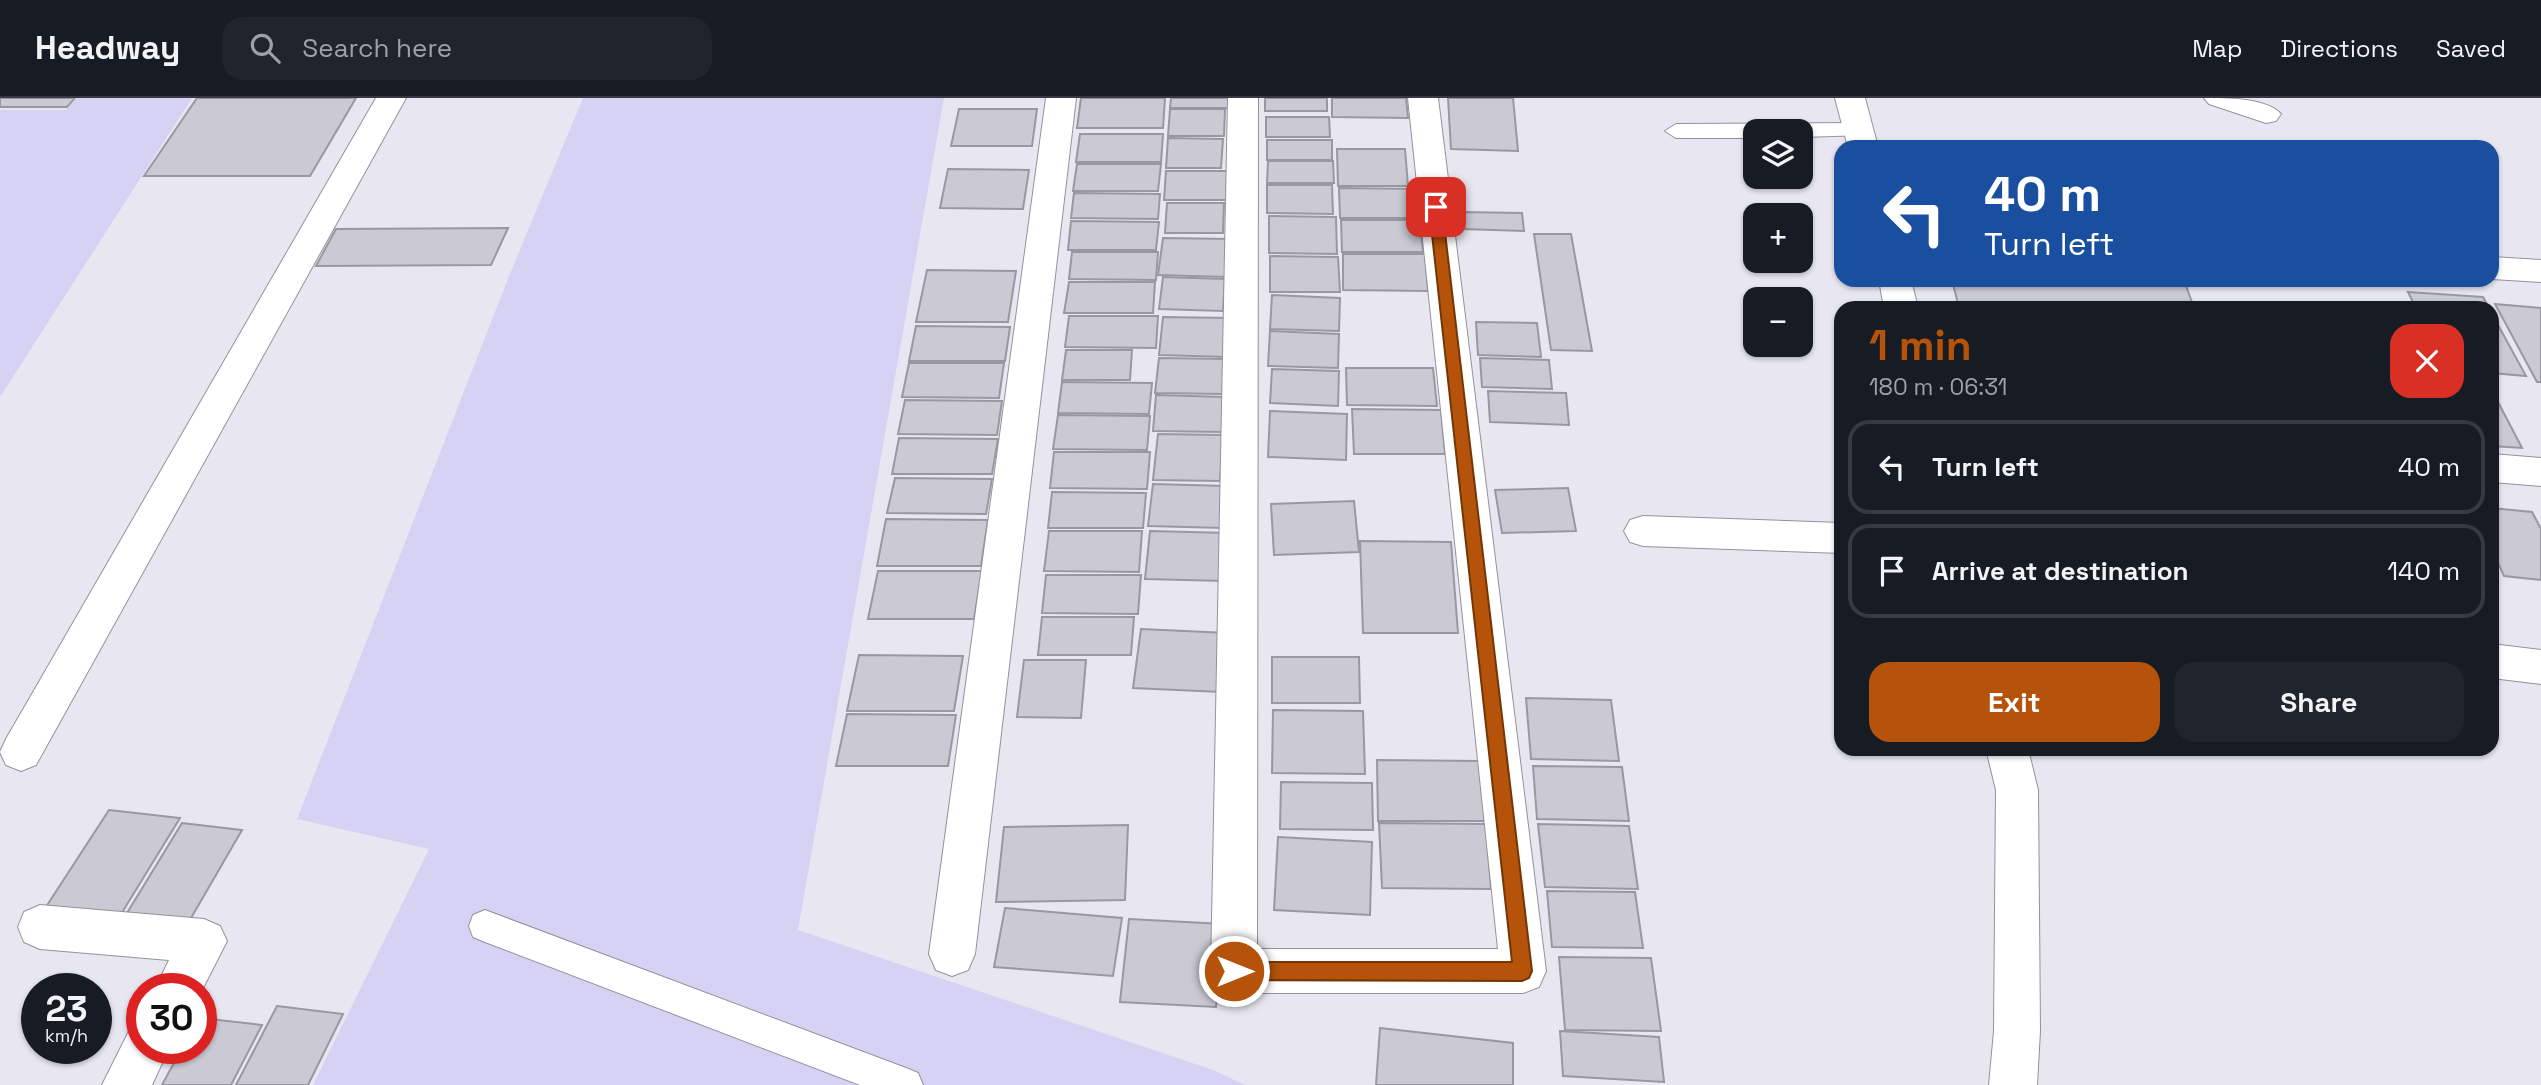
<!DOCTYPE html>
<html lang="en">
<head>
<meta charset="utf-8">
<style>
	body { margin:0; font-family:"Space Grotesk",sans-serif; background:#20242c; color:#f1f3f6; height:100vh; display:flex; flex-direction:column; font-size:26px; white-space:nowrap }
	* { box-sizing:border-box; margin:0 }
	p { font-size:23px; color:#9ea1a6 }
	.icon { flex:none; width:38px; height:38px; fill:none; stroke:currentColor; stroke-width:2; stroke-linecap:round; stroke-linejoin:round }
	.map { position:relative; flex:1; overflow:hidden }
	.sheet { position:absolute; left:1834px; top:203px; width:665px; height:455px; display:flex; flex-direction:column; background:#171b24; border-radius:21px; box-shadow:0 2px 5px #0004 }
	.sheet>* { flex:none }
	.banner { position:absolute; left:1834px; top:42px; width:665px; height:147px; border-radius:21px; box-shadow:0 2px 5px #0004; background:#1a4fa0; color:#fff; overflow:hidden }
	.buttons { position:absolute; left:1743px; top:21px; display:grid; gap:14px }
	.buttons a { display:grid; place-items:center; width:70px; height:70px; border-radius:14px; background:#171b24; box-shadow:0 2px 5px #0004; font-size:35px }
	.speed { position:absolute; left:21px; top:875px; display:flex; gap:14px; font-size:35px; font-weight:700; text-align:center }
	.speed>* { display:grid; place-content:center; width:91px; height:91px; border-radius:50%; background:#171b24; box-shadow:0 2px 5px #0004; line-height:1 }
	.speed small { font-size:18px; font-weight:400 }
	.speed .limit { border:10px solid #d22; background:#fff; color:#111 }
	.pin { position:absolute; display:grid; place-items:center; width:60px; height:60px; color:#fff; margin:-30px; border-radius:14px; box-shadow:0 4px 10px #0006 }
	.me { position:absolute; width:77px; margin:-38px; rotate:90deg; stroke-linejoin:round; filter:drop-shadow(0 0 5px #0008) }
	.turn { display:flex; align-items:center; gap:24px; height:147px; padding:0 35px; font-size:32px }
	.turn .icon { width:91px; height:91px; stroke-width:2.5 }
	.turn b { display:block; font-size:49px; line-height:60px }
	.round { display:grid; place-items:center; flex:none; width:74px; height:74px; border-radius:21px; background:#20242c }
	.head { display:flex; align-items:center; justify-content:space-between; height:119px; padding:0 35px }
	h1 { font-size:42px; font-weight:700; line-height:52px; color:#b45309 }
	.cta { display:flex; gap:14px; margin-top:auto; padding:14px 35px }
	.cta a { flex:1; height:80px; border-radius:21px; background:#b45309; color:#fff; font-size:28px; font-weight:700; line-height:80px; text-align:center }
	.cta a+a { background:#20242c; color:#f1f3f6 }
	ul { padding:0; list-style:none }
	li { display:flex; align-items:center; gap:21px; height:94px; margin:0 14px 10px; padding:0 21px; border:4px solid #363941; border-radius:21px }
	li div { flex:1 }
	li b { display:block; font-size:26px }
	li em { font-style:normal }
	header { display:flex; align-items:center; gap:42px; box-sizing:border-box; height:98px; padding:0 35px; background:#171b24; border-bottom:2px solid #363941 }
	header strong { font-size:33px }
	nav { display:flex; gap:38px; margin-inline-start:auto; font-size:24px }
	.search { width:490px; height:63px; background:#20242c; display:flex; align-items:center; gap:18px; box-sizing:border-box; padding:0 24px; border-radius:21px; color:#9ea1a6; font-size:26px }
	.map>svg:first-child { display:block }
	.green { fill:#d6d2f4 }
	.building { fill:#cbcad4; stroke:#9998a2; stroke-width:2 }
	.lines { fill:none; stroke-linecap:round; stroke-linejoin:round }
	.lane-casing { stroke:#93929c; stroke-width:2 }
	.street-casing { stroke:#93929c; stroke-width:2 }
	.secondary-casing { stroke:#93929c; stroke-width:2 }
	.lane { fill:#fff; fill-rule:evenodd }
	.street { fill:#fff; fill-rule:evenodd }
	.secondary { fill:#fff; fill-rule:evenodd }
	.route { fill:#b45309; stroke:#753606; stroke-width:2 }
</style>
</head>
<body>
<header>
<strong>Headway</strong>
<div class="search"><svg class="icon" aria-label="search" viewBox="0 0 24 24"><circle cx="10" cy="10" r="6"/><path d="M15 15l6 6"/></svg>Search here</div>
<nav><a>Map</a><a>Directions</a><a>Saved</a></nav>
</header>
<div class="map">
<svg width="2541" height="987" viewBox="0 0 2541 987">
	<rect width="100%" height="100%" fill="#e8e7f1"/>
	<g class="green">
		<polygon points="77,0 192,0 0,299 0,12 66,12"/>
		<polygon points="583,0 944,0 798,832 1213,972 1245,987 313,987 429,751 297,721 509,178"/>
	</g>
	<g class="building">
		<polygon points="0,0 75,0 67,9 0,9"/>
		<polygon points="197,0 356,0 310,78 144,78"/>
		<polygon points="1081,0 1165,0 1163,30 1077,30"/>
		<polygon points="1171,0 1230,0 1230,10 1170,10"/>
		<rect x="1265" y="0" width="62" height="13"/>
		<polygon points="1332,0 1406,0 1408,20 1332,19"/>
		<polygon points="1448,0 1513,0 1518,53 1451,51"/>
		<polygon points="959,11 1037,11 1032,48 951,48"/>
		<polygon points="1170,11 1225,11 1224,38 1168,38"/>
		<polygon points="1266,19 1329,19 1330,39 1266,39"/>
		<polygon points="1080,36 1163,36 1161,64 1076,64"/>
		<polygon points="1168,40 1223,41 1221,70 1166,70"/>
		<rect x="1267" y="42" width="65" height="20"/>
		<polygon points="1337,51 1405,51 1408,88 1338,88"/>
		<polygon points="1268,63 1333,63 1334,85 1267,85"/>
		<polygon points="1077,66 1161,66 1158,93 1073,93"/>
		<polygon points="948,71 1029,72 1023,111 940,110"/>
		<polygon points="1166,73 1228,73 1227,102 1164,102"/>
		<polygon points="1267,87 1332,87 1333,116 1267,115"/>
		<polygon points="1339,90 1420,91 1422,120 1340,120"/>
		<polygon points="1074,95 1160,96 1158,121 1071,120"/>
		<polygon points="1167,105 1224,105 1223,135 1165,135"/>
		<polygon points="1461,114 1522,115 1524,133 1462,131"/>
		<polygon points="1269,118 1336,119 1337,156 1269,155"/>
		<polygon points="1341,122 1420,122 1423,154 1342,154"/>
		<polygon points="1071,123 1159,124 1156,152 1068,152"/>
		<polygon points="508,130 491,167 316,168 336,131"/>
		<polygon points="1534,136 1571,136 1592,253 1551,252"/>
		<polygon points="1163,140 1230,141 1227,179 1158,177"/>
		<polygon points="1072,154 1158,154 1156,182 1069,181"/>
		<polygon points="1343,156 1425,156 1428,193 1343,192"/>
		<polygon points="1270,158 1338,159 1340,194 1270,194"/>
		<polygon points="927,172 1016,173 1008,224 916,224"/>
		<polygon points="1163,179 1225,181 1223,213 1159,211"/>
		<polygon points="1952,182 2184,182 2194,210 1959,210"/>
		<polygon points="1069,184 1155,184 1153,215 1064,215"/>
		<polygon points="2408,194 2483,199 2489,210 2416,210"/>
		<polygon points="1272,197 1340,200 1339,233 1270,231"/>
		<polygon points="2495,206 2541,210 2541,284 2537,284"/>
		<polygon points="2492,216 2526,278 2492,275"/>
		<polygon points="1069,218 1158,218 1156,250 1065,249"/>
		<polygon points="1163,219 1230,220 1228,259 1159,257"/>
		<polygon points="1476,224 1537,225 1541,259 1478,257"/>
		<polygon points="916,228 1010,229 1005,263 909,263"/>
		<polygon points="1270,233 1339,236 1338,270 1268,268"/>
		<polygon points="1066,252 1132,252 1130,282 1062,282"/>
		<polygon points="1159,260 1227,261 1224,296 1155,295"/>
		<polygon points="1480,260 1549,262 1552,291 1482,289"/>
		<polygon points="909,265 1004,265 999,300 902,299"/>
		<polygon points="1346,270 1433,270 1437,308 1347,307"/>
		<polygon points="1272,271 1339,273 1338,308 1270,305"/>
		<polygon points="1062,284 1152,285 1149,316 1058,315"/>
		<polygon points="1488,293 1566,295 1569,327 1490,324"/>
		<polygon points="1156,297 1225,299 1223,334 1153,333"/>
		<polygon points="905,302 1002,303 997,337 898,336"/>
		<polygon points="2492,302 2497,302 2522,350 2492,348"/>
		<polygon points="1352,311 1441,312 1445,356 1354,356"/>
		<polygon points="1270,313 1347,316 1346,362 1268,359"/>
		<polygon points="1058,317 1150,318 1147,352 1053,351"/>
		<polygon points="1158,336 1223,337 1220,383 1153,382"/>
		<polygon points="899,340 998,341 992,376 892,376"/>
		<polygon points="1054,354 1150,354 1147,391 1050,390"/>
		<polygon points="895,380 992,381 986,416 887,415"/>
		<polygon points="1153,386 1226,388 1224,430 1148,428"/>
		<polygon points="1568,390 1576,433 1502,435 1495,392"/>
		<polygon points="1052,394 1146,395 1143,430 1048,430"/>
		<polygon points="1354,403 1359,454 1274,457 1271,406"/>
		<polygon points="2492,410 2532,414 2541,431 2541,482 2504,478 2492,452"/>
		<polygon points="886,421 988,422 981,468 877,468"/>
		<polygon points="1049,433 1142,433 1139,474 1044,473"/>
		<polygon points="1150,433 1229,435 1225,483 1145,481"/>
		<polygon points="1360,443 1451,444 1458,535 1363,535"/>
		<polygon points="878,473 982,473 974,521 868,521"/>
		<polygon points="1046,477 1141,477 1138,516 1042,515"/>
		<polygon points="1042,519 1134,519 1131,557 1038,557"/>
		<polygon points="1141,531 1227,535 1221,594 1133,590"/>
		<polygon points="859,557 963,558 954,613 847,613"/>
		<polygon points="1272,559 1359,559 1360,605 1272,605"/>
		<polygon points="1024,562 1086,562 1081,620 1017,619"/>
		<polygon points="1526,600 1611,602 1619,663 1531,661"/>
		<polygon points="1273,612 1363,613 1365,676 1272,675"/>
		<polygon points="847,616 956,617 948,668 836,668"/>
		<polygon points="1377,662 1480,663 1486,723 1378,723"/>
		<polygon points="1533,668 1622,669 1629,723 1537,721"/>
		<polygon points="1281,684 1372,685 1373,732 1280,731"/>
		<polygon points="109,712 180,720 118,821 44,812"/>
		<polygon points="182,725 242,732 187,827 124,820"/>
		<polygon points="1379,725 1486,726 1491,791 1382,790"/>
		<polygon points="1538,726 1629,728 1638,791 1545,789"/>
		<polygon points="1128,727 1125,802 996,804 1004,729"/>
		<polygon points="1278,739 1372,744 1370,817 1274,812"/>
		<polygon points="1547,793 1635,794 1643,850 1552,849"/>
		<polygon points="1005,810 1122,820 1113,878 994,869"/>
		<polygon points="1129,821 1223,826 1216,909 1120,904"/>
		<polygon points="1559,859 1651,860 1661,933 1565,932"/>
		<polygon points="277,908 343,916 308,987 236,987"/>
		<polygon points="201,920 262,927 231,987 162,987 182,950 201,950"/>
		<polygon points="1380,930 1513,945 1513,987 1376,987"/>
		<polygon points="1560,933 1659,939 1664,984 1563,978"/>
	</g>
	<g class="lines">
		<g class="lane-casing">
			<g id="lane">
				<polygon points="1859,25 1870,32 1867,37 1801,39 1801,33 1755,33 1755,40 1676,40 1665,33 1676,26"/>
				<polygon points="485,812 906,970 918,975 923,987 860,987 485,844 473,839 469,828 473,817"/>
			</g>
		</g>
		<g class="street-casing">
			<g id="street">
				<polygon points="376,0 406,0 36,667 21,673 6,667 0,654 6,641"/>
				<polygon points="1046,0 1076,0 975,856 968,872 952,878 936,872 929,856"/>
				<polygon points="1228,0 1258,0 1257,851 1498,851 1408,0 1438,0 1546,873 1539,889 1523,895 1234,895 1218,889 1211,873"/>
				<path d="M2204,0C2227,0 2267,0 2281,16L2276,23L2266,25L2209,6Z"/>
				<polygon points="2492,159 2541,162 2541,184 2492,181"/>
				<polygon points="2492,356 2541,360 2541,388 2492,384"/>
				<polygon points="1643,418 1841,425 1841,455 1643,448 1630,444 1624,433 1630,422"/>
				<polygon points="2492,546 2541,552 2541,586 2492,580"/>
				<polygon points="40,807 204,821 220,828 227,843 201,894 201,891 155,891 169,862 40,851 24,844 18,829 24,814"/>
				<polygon points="142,928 142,950 169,950 152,987 102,987 129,933"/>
			</g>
		</g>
		<g class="secondary-casing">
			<g id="secondary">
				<polygon points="1835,0 1865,0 1878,49 1848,49"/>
				<polygon points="1879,182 1911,182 1918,210 1884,210"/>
				<polygon points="1986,651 2028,651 2038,692 2040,933 2037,987 1989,987 1994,933 1996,692"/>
			</g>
		</g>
		<use href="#lane" class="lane"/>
		<use href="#street" class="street"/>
		<use href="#secondary" class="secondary"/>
	</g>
	<polygon class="route" points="1436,105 1442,109 1532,873 1529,880 1522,883 1234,882 1227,880 1225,873 1227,867 1234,864 1512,864 1429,109"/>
</svg>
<div class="buttons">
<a><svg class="icon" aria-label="layers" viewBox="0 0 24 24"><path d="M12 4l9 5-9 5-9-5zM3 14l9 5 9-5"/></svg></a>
<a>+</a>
<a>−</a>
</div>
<div class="speed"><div>23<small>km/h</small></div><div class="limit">30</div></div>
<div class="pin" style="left:1436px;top:109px;background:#d93025"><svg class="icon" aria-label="arrive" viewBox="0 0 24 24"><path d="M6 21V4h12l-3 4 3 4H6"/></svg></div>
<svg class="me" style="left:1234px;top:873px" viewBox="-20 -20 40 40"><circle r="17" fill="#b45309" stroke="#fff" stroke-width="3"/><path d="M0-11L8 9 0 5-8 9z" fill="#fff"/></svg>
<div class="banner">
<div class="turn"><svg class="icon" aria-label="left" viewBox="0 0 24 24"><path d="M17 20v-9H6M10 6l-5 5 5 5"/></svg><div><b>40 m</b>Turn left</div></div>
</div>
<section class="sheet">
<div class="head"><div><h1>1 min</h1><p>180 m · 06:31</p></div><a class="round" style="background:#d93025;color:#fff"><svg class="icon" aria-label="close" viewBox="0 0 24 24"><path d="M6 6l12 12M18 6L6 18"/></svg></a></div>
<ul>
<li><svg class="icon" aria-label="left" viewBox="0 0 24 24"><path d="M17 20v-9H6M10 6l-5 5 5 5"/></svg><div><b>Turn left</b></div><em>40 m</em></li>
<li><svg class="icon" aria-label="arrive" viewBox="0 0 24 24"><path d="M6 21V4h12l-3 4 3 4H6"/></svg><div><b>Arrive at destination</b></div><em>140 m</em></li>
</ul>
<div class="cta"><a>Exit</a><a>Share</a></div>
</section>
</div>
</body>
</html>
